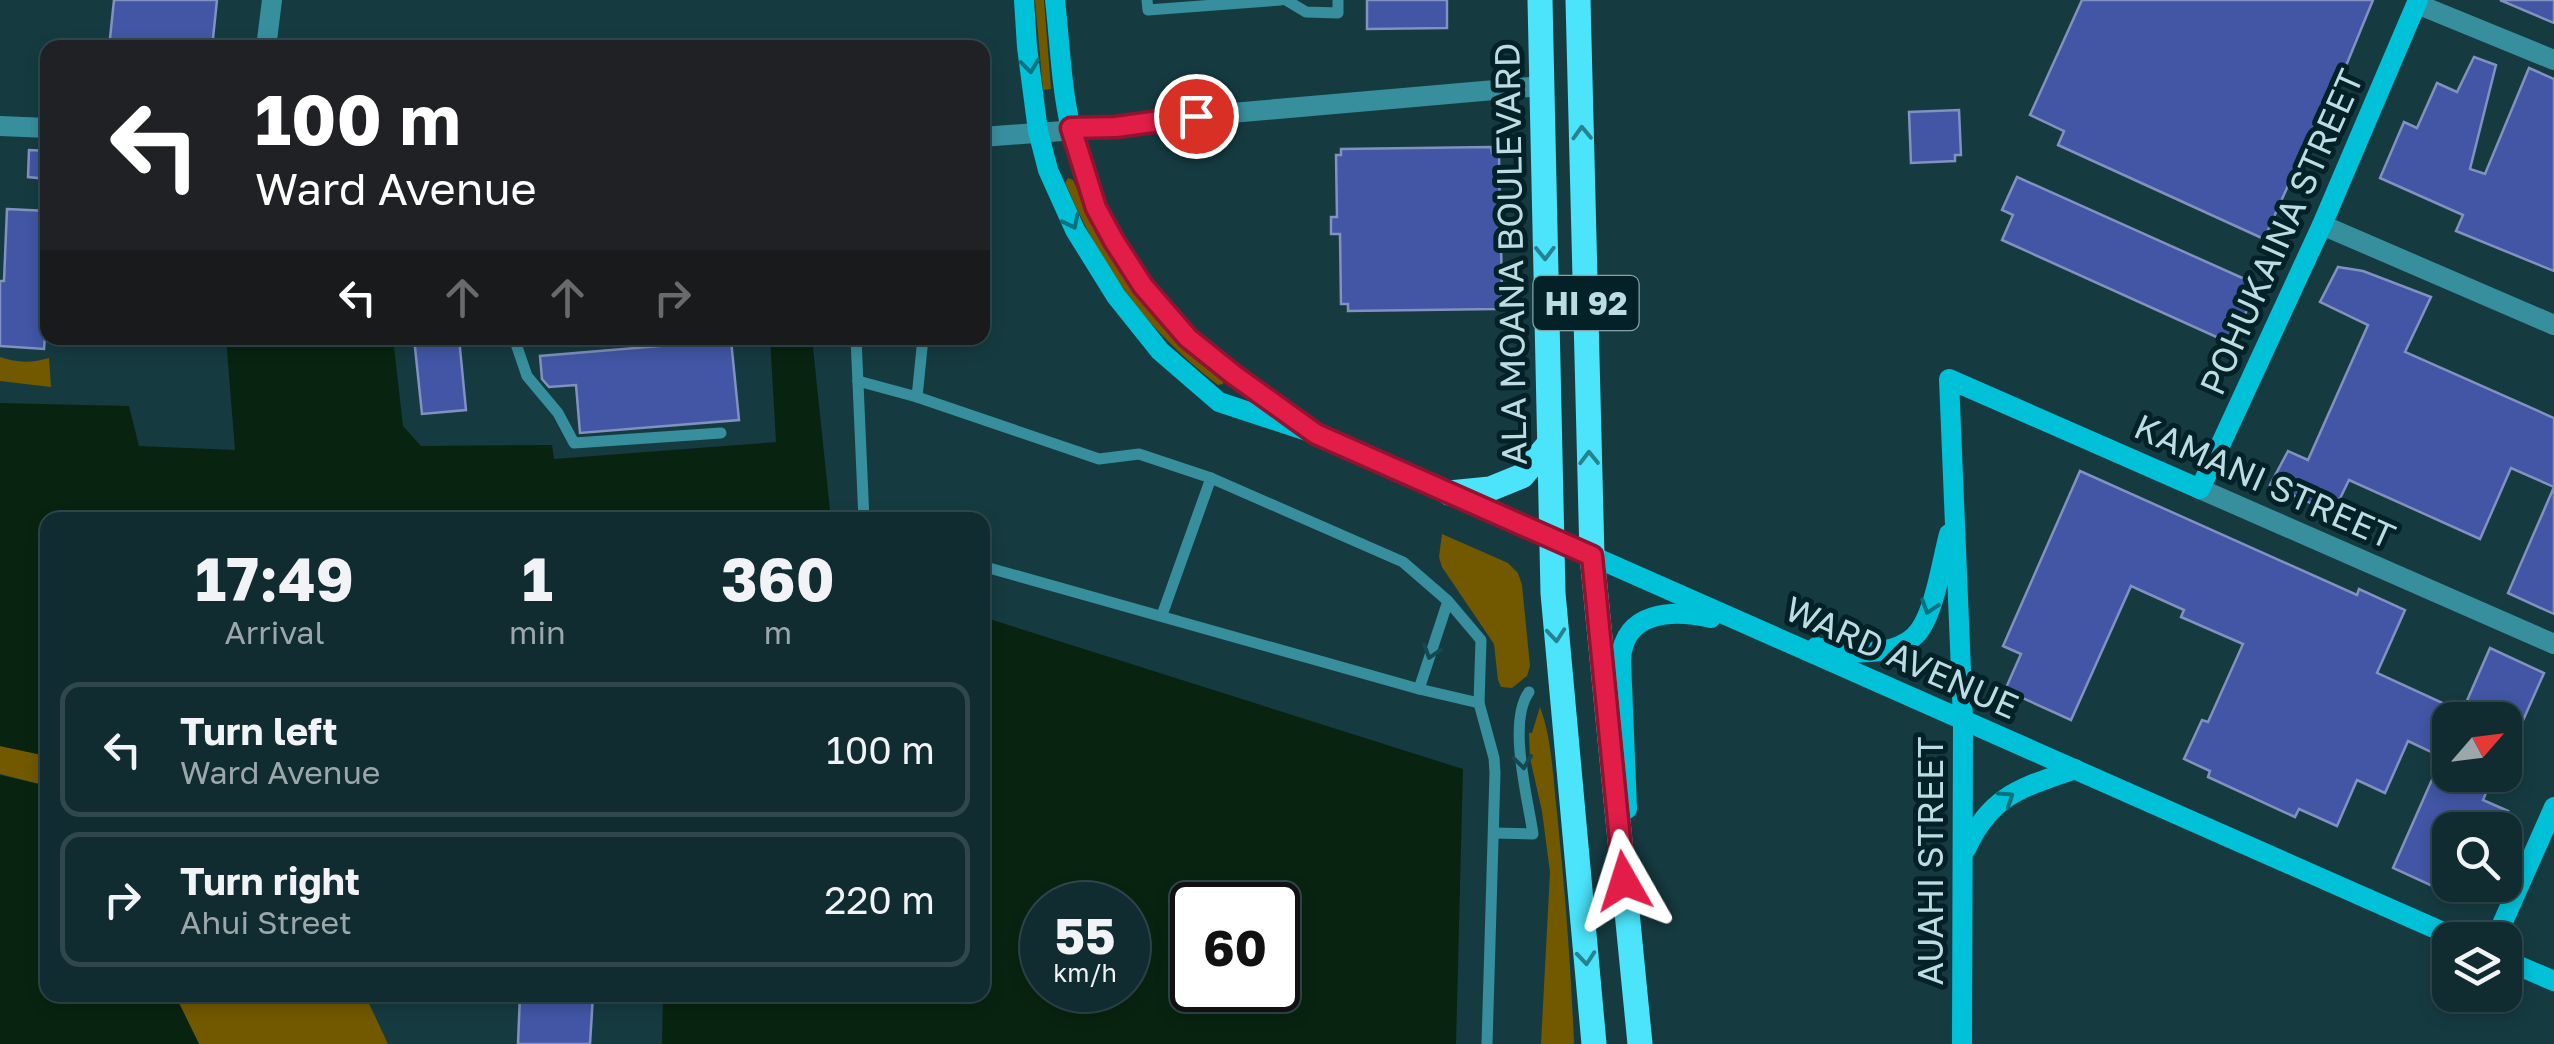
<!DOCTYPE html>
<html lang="en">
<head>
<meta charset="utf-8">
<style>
	body { margin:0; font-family:"Golos Text",sans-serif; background:#193439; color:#f1f3f6; height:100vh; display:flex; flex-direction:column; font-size:38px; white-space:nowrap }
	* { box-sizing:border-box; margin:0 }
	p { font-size:32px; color:#9ca7ab }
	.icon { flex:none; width:55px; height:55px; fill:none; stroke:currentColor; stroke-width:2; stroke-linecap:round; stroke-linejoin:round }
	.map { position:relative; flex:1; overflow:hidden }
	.drawer { position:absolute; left:40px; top:512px; width:950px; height:490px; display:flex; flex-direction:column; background:#102c31; border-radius:20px; box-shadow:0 5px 15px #0003,0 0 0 2px #30484d }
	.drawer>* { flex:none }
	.top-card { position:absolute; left:40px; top:40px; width:950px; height:305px; border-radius:20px; box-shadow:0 5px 15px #0003,0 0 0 2px #30484d; background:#202124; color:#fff; overflow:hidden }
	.needle { width:65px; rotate:62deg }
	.buttons { position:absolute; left:2432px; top:702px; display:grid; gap:20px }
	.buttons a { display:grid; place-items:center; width:90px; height:90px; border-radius:20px; background:#102c31; box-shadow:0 5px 15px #0003,0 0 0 2px #30484d; font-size:50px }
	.speed { position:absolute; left:1020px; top:882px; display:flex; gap:20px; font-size:50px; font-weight:700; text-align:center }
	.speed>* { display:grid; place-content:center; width:130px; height:130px; border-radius:50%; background:#102c31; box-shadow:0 5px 15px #0003,0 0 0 2px #30484d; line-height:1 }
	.speed small { font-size:25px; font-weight:400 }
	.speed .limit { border:5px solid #111; border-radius:15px; background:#fff; color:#111 }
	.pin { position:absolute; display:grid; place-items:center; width:85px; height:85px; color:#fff; margin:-42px; border:5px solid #fff; border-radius:50%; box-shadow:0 2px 10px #0007 }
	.me { position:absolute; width:110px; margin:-55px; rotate:354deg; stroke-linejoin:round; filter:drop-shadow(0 0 8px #0008) }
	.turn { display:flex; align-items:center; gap:35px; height:210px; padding:0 50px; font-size:45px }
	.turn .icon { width:130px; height:130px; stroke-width:2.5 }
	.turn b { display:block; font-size:70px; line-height:85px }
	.lanes { display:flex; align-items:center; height:95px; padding:0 50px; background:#0003; justify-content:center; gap:50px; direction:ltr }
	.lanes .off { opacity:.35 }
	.eta { display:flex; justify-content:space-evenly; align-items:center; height:170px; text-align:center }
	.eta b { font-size:60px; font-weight:700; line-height:70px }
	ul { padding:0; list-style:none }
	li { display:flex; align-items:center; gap:30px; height:135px; margin:0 20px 15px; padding:0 30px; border:5px solid #30484d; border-radius:20px }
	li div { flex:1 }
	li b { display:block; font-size:38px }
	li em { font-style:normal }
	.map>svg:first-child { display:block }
	.green { fill:#725900 }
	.water { fill:#082410; fill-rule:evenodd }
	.building { fill:#4256a5; stroke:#8191c0; stroke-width:2.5 }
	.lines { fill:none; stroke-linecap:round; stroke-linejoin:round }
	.lane { stroke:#378f9d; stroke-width:11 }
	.street { stroke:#378f9d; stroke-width:20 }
	.secondary { stroke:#01c1d9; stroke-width:20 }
	.primary { stroke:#4be4fb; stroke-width:25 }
	.oneway { stroke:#027180 }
	.oneway2 { stroke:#278290 }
	.oneway3 { stroke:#154850 }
	.route-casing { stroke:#92132f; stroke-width:25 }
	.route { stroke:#e11d48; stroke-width:18 }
	.labels { text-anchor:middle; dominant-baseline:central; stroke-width:10; stroke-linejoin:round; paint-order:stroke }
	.shield { fill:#032126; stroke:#83a4aa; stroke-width:2.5 }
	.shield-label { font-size:32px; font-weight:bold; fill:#badce2 }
	.street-label { font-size:35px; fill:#badce2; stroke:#032126 }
</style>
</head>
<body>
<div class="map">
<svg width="2554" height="1044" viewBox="0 0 2554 1044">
	<rect width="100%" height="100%" fill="#153b41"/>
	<g class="green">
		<polygon points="1035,0 1044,0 1051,89 1043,90"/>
		<path d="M1068,178L1073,180L1096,230L1131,286L1224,378L1223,384L1218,385C1144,328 1102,268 1065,183Z"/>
		<path d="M0,357C17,363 32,363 49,358L51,387L0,381Z"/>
		<polygon points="1442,534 1508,563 1518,573 1522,585 1530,666 1527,676 1512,688 1501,687 1498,680 1494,644 1442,567 1439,557"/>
		<path d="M1540,707C1552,739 1553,778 1557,813C1565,890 1571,967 1574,1044H1541L1550,872L1542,811L1530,758L1529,733H1532Z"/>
		<polygon points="0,746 47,756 47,786 0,774"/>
		<polygon points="175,995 365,995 388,1044 199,1044"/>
	</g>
	<g class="water">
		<polygon points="226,338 393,338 403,426 421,446 552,445 554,459 776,442 770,338 812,338 831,520 48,520 47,756 0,746 0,403 129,406 139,446 235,450"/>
		<path d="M983,617L1463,769L1456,1044H662L663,995H982ZM1042,905H1128V990H1042ZM1192,905H1278V990H1192Z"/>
		<polygon points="0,775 47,786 48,995 175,995 199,1044 0,1044"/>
	</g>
	<g class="building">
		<polygon points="114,0 217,0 212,48 109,48"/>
		<polygon points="1367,0 1447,0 1447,28 1367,29"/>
		<polygon points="2082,0 2373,0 2341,78 2337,77 2264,239 2058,145 2064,131 2030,115"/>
		<polygon points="2500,0 2554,0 2554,23"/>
		<polygon points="2474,57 2496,65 2470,169 2485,174 2529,68 2554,79 2554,271 2456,231 2463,215 2380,178 2404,122 2417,128 2437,83 2457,92"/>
		<polygon points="1959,110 1961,155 1955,155 1955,161 1911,163 1909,112"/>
		<polygon points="1491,147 1492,153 1499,153 1500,222 1508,222 1509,242 1501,242 1502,300 1497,301 1497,309 1348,311 1348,304 1341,304 1340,234 1331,234 1331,217 1337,217 1336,155 1341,155 1341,149"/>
		<polygon points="29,150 48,151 48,179 28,177"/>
		<polygon points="2017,177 2258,285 2232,344 2002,240 2013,215 2002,210"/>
		<polygon points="7,209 48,211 48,299 44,349 0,346 0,281 4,281"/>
		<polygon points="2338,267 2363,271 2431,297 2405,352 2554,418 2554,487 2511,468 2480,539 2349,480 2333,513 2270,485 2288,451 2308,460 2368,325 2320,302"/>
		<polygon points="414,338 459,338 466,410 422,414"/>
		<polygon points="731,340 739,420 580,433 576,385 549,387 542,379 540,356"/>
		<polygon points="2080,471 2357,595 2359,589 2405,610 2377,673 2462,712 2490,648 2544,673 2505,761 2505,720 2450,720 2448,743 2450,738 2450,775 2464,775 2489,786 2483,800 2508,811 2499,830 2450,830 2450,894 2393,868 2442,757 2408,741 2385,793 2357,780 2337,826 2299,809 2295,817 2208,777 2210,771 2184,759 2202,720 2208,722 2243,644 2181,617 2184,610 2131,586 2071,720 2005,690 2021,654 2003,646"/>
		<polygon points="2554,487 2554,614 2508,593"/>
		<polygon points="520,995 593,995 590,1044 518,1044"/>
	</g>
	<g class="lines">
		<g class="lane">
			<polyline points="1147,0 1148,10 1281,0"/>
			<polyline points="1286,0 1306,12 1338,13 1338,0"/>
			<polyline points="514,338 527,376 558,413 574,443 721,433"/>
			<polyline points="856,338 864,520"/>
			<polyline points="858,381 917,397 1099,459 1139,454 1211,478"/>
			<polyline points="917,397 923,338 917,338"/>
			<polyline points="982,566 1419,689 1479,703"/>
			<polyline points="1162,615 1211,478 1403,562 1448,601"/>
			<polyline points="1419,689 1448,601 1481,640 1479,703 1494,758 1495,773 1487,1044"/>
			<path d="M1494,833L1533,834C1528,799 1507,722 1529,692"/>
		</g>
		<g class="street">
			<polyline points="2417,4 2554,60"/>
			<polyline points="266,48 272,0"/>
			<polyline points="0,126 48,128"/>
			<polyline points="982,137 1116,127 1162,119 1541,86"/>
			<polyline points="2322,225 2554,325"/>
			<polyline points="2200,489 2554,644"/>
		</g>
		<g class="secondary">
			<polyline points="1024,0 1027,47 1038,131 1048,170 1075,230 1116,296 1160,351 1219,402 1316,434 2461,940"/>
			<path d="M1055,0C1060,43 1061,87 1071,129C1088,207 1130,283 1189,338C1222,370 1262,395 1298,421"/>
			<path d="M1816,647C1846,654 1898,659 1919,631C1935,610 1942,560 1949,534"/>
			<path d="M1627,809L1621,660C1623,611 1673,609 1711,618"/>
			<path d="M1966,849C1991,794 2022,788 2075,769"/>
			<polyline points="2495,940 2554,807"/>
			<polyline points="2505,960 2554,981"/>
			<polyline points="1962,1044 1963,720 1949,379 2200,489 2322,225 2418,0"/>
		</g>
		<g class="primary">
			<polyline points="1540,0 1553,593 1594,1044"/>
			<polyline points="1578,0 1592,556 1640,1044"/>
			<polyline points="1449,493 1490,489 1522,476 1549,444"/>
		</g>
	</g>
	<defs><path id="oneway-chevron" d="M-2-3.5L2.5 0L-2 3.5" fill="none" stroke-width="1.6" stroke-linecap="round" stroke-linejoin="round" transform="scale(2.5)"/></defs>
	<g class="oneway">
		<use href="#oneway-chevron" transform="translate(1030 66) rotate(83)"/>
		<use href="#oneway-chevron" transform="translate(1072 222) rotate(64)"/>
		<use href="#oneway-chevron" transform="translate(1929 607) rotate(108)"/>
		<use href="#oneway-chevron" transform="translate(2007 798) rotate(-34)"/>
	</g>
	<g class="oneway2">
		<use href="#oneway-chevron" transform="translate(1582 133) rotate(-92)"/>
		<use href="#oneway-chevron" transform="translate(1545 253) rotate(89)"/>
		<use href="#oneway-chevron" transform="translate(1589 458) rotate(-91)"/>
		<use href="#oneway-chevron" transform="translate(1556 635) rotate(85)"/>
		<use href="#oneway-chevron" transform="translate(1586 958) rotate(85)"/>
	</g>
	<g class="oneway3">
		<use href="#oneway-chevron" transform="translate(1431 652) rotate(108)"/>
		<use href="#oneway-chevron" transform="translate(1523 762) rotate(83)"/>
	</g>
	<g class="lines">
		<g class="route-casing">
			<polyline id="route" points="1196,116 1116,127 1071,128 1096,208 1114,241 1143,286 1188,338 1234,375 1316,434 1592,556 1624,881"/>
		</g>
		<use href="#route" class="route"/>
	</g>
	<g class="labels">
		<rect class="shield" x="1533.5" y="276" width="105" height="54" rx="8"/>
		<g class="shield-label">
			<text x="1586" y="303">HI 92</text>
		</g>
		<g class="street-label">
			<text transform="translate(2281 232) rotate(-66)">POHUKAINA STREET</text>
			<text transform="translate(1510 254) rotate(-91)">ALA MOANA BOULEVARD</text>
			<text transform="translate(2265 481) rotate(24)">KAMANI STREET</text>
			<text transform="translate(1902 657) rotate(24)">WARD AVENUE</text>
			<text transform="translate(1930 861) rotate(-90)">AUAHI STREET</text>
		</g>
	</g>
</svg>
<div class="buttons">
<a><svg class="needle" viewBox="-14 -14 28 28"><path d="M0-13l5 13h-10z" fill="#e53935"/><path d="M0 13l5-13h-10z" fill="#9ca7ab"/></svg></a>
<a><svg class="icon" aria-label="search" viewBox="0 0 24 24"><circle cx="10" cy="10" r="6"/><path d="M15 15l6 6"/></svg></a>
<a><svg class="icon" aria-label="layers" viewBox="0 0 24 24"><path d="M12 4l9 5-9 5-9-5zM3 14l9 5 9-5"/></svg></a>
</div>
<div class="speed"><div>55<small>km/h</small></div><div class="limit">60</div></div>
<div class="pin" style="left:1196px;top:116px;background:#d93025"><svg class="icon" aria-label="arrive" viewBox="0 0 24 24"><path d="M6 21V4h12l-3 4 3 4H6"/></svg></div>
<svg class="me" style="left:1624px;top:881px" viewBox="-20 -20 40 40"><path d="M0-17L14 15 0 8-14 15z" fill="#e11d48" stroke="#fff" stroke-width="4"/></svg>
<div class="top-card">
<div class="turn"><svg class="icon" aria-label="left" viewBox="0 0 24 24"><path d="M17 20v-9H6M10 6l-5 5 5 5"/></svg><div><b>100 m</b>Ward Avenue</div></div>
<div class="lanes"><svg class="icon" aria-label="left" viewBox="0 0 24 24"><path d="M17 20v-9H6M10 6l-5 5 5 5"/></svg><svg class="icon off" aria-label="ahead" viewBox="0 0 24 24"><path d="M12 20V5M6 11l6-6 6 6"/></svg><svg class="icon off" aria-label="ahead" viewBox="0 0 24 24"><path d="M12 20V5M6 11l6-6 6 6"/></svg><svg class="icon off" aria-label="right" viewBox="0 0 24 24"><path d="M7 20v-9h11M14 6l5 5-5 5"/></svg></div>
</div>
<section class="drawer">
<div class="eta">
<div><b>17:49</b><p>Arrival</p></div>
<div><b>1</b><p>min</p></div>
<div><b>360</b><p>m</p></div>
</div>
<ul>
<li><svg class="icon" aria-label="left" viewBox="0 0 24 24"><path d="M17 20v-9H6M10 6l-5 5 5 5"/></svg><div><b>Turn left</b><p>Ward Avenue</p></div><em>100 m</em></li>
<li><svg class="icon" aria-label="right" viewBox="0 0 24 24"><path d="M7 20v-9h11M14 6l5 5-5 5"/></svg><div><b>Turn right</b><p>Ahui Street</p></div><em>220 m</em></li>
</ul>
</section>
</div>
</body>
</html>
